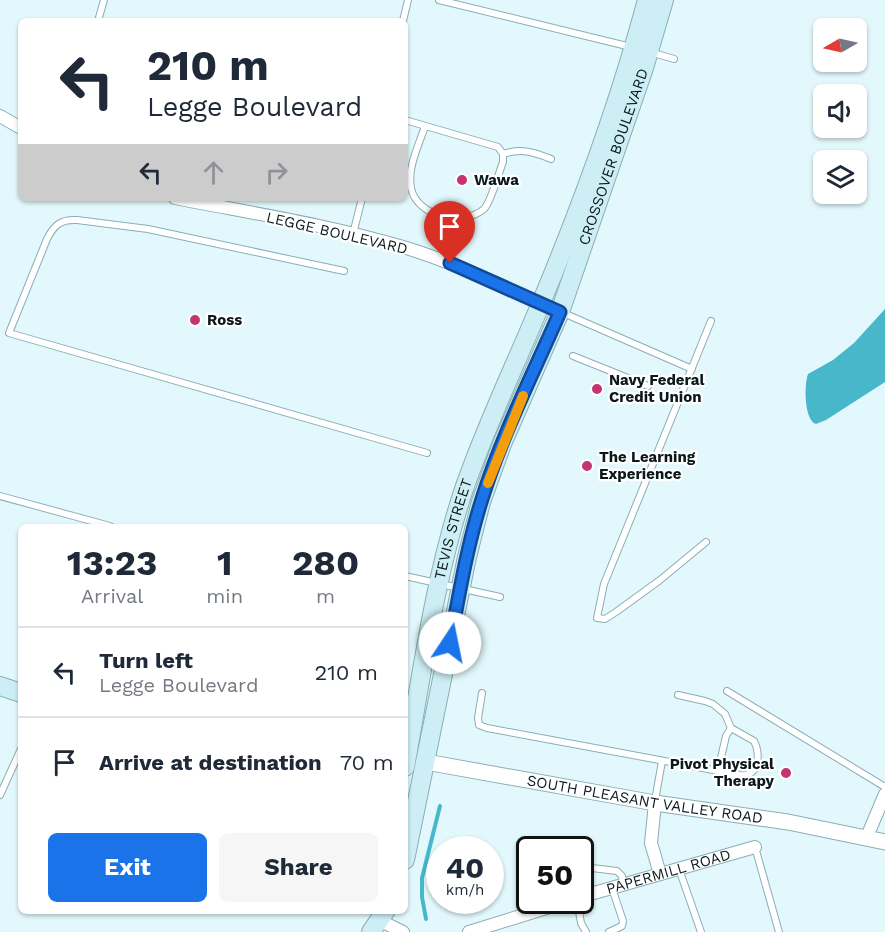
<!DOCTYPE html>
<html lang="en">
<head>
<meta charset="utf-8">
<style>
	body { margin:0; font-family:"Work Sans",sans-serif; background:#f6f6f7; color:#1f2937; height:100vh; display:flex; flex-direction:column; font-size:22px; white-space:nowrap }
	* { box-sizing:border-box; margin:0 }
	p { font-size:20px; color:#747a83 }
	.icon { flex:none; width:33px; height:33px; fill:none; stroke:currentColor; stroke-width:2; stroke-linecap:round; stroke-linejoin:round }
	.map { position:relative; flex:1; overflow:hidden }
	.details { position:absolute; left:18px; top:524px; width:390px; height:390px; display:flex; flex-direction:column; background:#fff; border-radius:9px; box-shadow:0 2px 4px #0004 }
	.details>* { flex:none }
	.banner { position:absolute; left:18px; top:18px; width:390px; height:183px; border-radius:9px; box-shadow:0 2px 4px #0004; background:#fff; color:#1f2937; overflow:hidden }
	.needle { width:39px; rotate:261deg }
	.fabs { position:absolute; left:813px; top:18px; display:grid; gap:12px }
	.fabs a { display:grid; place-items:center; width:54px; height:54px; border-radius:9px; background:#fff; box-shadow:0 2px 4px #0004; font-size:30px }
	.speed { position:absolute; left:426px; top:836px; display:flex; gap:12px; font-size:30px; font-weight:700; text-align:center }
	.speed>* { display:grid; place-content:center; width:78px; height:78px; border-radius:50%; background:#fff; box-shadow:0 2px 4px #0004; line-height:1 }
	.speed small { font-size:15px; font-weight:400 }
	.speed .limit { border:3px solid #111; border-radius:9px; background:#fff; color:#111 }
	.pin { position:absolute; display:grid; place-items:center; width:51px; height:51px; color:#fff; margin:-62px -26px; border-radius:50% 50% 50% 0; rotate:-45deg; box-shadow:0 0 6px #0007 }
	.pin .icon { rotate:45deg }
	.me { position:absolute; width:66px; margin:-33px; rotate:11deg; stroke-linejoin:round; filter:drop-shadow(0 0 4px #0008) }
	.turn { display:flex; align-items:center; gap:21px; height:126px; padding:0 30px; font-size:27px }
	.turn .icon { width:78px; height:78px; stroke-width:2.5 }
	.turn b { display:block; font-size:42px; line-height:51px }
	.lanes { display:flex; align-items:center; height:57px; padding:0 30px; background:#0003; justify-content:center; gap:30px; direction:ltr }
	.lanes .off { opacity:.35 }
	.eta { display:flex; justify-content:space-evenly; align-items:center; height:102px; text-align:center }
	.eta b { font-size:36px; font-weight:700; line-height:42px }
	.primary-button { display:flex; gap:12px; margin-top:auto; padding:12px 30px }
	.primary-button a { flex:1; height:69px; border-radius:9px; background:#1a73e8; color:#fff; font-size:24px; font-weight:700; line-height:69px; text-align:center }
	.primary-button a+a { background:#f6f6f7; color:#1f2937 }
	ul { padding:0; list-style:none }
	li { display:flex; align-items:center; gap:18px; height:90px; padding:0 30px; border-top:2px solid #e0e1e3 }
	li div { flex:1 }
	li b { display:block; font-size:22px }
	li em { font-style:normal }
	.map>svg:first-child { display:block }
	.water { fill:#48b7ca }
	.lines { fill:none; stroke-linecap:round; stroke-linejoin:round }
	.stream { stroke:#48b7ca; stroke-width:4 }
	.service-casing { stroke:#8baeb5; stroke-width:8 }
	.minor-casing { stroke:#8baeb5; stroke-width:14 }
	.tertiary-casing { stroke:#8baeb5; stroke-width:17 }
	.secondary-casing { stroke:#8baeb5; stroke-width:20 }
	.service { stroke:#fff; stroke-width:6 }
	.minor { stroke:#fff; stroke-width:12 }
	.tertiary { stroke:#fff; stroke-width:15 }
	.secondary { stroke:#cceef4; stroke-width:18 }
	.route-casing { stroke:#114b97; stroke-width:15 }
	.route { stroke:#1a73e8; stroke-width:10 }
	.slow { stroke:#f59e0b; stroke-width:10 }
	.poi-dot { fill:#c1366e; stroke:#fff; stroke-width:2 }
	.labels { text-anchor:middle; dominant-baseline:central; stroke-width:4.5; stroke-linejoin:round; paint-order:stroke }
	.street-label { font-size:15px; fill:#0b191c; stroke:#fff }
	.poi-label { font-size:15px; font-weight:bold; fill:#0b191c; stroke:#fff; text-anchor:start }
</style>
</head>
<body>
<div class="map">
<svg width="885" height="932" viewBox="0 0 885 932">
	<rect width="100%" height="100%" fill="#e2f8fd"/>
	<path class="water" d="M885,309V382L826,420L816,424C804,420 804,385 808,374L833,360L854,343Z"/>
	<g class="lines">
		<polyline class="stream" points="426,919 422,897 422,878 440,806"/>
		<g class="service-casing">
			<g id="service">
				<polyline points="439,0 631,47"/>
				<polyline points="98,21 104,0"/>
				<polyline points="403,21 408,0"/>
				<polyline points="650,52 674,59"/>
				<path d="M405,120L498,147L503,154V162C499,172 491,202 484,209C463,227 417,217 411,188C407,168 419,145 425,126"/>
				<path d="M503,154C521,148 534,152 551,159"/>
				<polyline points="353,234 362,198"/>
				<path d="M344,271L148,229L77,220C61,219 54,225 47,239L9,333L427,453"/>
				<polyline points="561,312 692,369"/>
				<polyline points="573,356 648,386"/>
				<polyline points="0,496 110,526"/>
				<polyline points="706,542 660,580 616,612 605,619 597,618 604,584 711,321"/>
				<polyline points="405,576 500,597"/>
				<polyline points="727,691 885,787"/>
				<path d="M482,693L478,718L479,725L487,728L740,775C759,778 761,753 754,741L731,728L725,714L713,704L705,701L678,695"/>
				<polyline points="718,771 726,736 731,728"/>
				<polyline points="0,795 21,749"/>
				<polyline points="655,801 662,761"/>
				<polyline points="755,847 779,932"/>
				<polyline points="679,869 701,932"/>
				<polyline points="580,870 592,868 617,871 622,876 623,885"/>
				<polyline points="577,900 581,923 586,932"/>
				<path d="M529,912C526,904 521,895 530,888"/>
				<polyline points="609,932 622,926 623,921 612,888"/>
			</g>
		</g>
		<g class="minor-casing">
			<g id="minor">
				<polyline points="0,116 21,128"/>
				<path d="M175,198C251,213 329,225 403,247C457,263 508,289 560,312"/>
				<polyline points="655,803 651,843 660,874"/>
				<polyline points="866,839 885,794"/>
				<path id="s1" d="M580,897L755,847"/>
				<polyline points="379,920 403,932"/>
				<polyline points="469,932 572,900"/>
			</g>
		</g>
		<g class="tertiary-casing">
			<g id="tertiary">
				<path id="s2" d="M426,762L655,803L788,822L885,842"/>
			</g>
		</g>
		<g class="secondary-casing">
			<g id="secondary">
				<polyline points="0,686 21,693"/>
				<path id="s3" d="M405,767C422,675 434,580 463,492C485,427 515,366 541,303C582,205 619,104 647,0"/>
				<path id="s4" d="M405,860L467,557L481,502L502,444L560,312L644,68L664,0"/>
				<polyline points="371,932 386,910"/>
			</g>
		</g>
		<use href="#service" class="service"/>
		<use href="#minor" class="minor"/>
		<use href="#tertiary" class="tertiary"/>
		<use href="#secondary" class="secondary"/>
	</g>
	<g class="lines">
		<g class="route-casing">
			<path id="route" d="M450,263L560,312C533,374 502,435 482,499C467,546 459,595 450,643"/>
		</g>
		<use href="#route" class="route"/>
		<polyline class="slow" points="488,483 523,396"/>
	</g>
	<g class="poi-dot">
		<circle cx="462" cy="180" r="6"/>
		<circle cx="195" cy="320" r="6"/>
		<circle cx="597" cy="389" r="6"/>
		<circle cx="587" cy="466" r="6"/>
		<circle cx="786" cy="773" r="6"/>
	</g>
	<g class="labels">
		<g class="street-label">
			<text stroke="none"><textPath href="#s4" startOffset="736">CROSSOVER BOULEVARD</textPath></text>
			<text transform="translate(337 233) rotate(13)">LEGGE BOULEVARD</text>
			<text stroke="none"><textPath href="#s3" startOffset="243">TEVIS STREET</textPath></text>
			<text stroke="none"><textPath href="#s2" startOffset="222">SOUTH PLEASANT VALLEY ROAD</textPath></text>
			<text stroke="none"><textPath href="#s1" startOffset="92">PAPERMILL ROAD</textPath></text>
		</g>
		<g class="poi-label">
			<text x="474" y="180">Wawa</text>
			<text x="207" y="320">Ross</text>
			<text x="609" y="380">Navy Federal<tspan x="609" dy="17">Credit Union</tspan></text>
			<text x="599" y="457">The Learning<tspan x="599" dy="17">Experience</tspan></text>
			<text x="774" y="764" text-anchor="end">Pivot Physical<tspan x="774" dy="17">Therapy</tspan></text>
		</g>
	</g>
</svg>
<div class="fabs">
<a><svg class="needle" viewBox="-14 -14 28 28"><path d="M0-13l5 13h-10z" fill="#e53935"/><path d="M0 13l5-13h-10z" fill="#747a83"/></svg></a>
<a><svg class="icon" aria-label="sound" viewBox="0 0 24 24"><path d="M4 9h4l5-4v14l-5-4H4zM17 9q2 3 0 6"/></svg></a>
<a><svg class="icon" aria-label="layers" viewBox="0 0 24 24"><path d="M12 4l9 5-9 5-9-5zM3 14l9 5 9-5"/></svg></a>
</div>
<div class="speed"><div>40<small>km/h</small></div><div class="limit">50</div></div>
<div class="pin" style="left:450px;top:263px;background:#d93025"><svg class="icon" aria-label="arrive" viewBox="0 0 24 24"><path d="M6 21V4h12l-3 4 3 4H6"/></svg></div>
<svg class="me" style="left:450px;top:643px" viewBox="-20 -20 40 40"><circle r="19" fill="#fff"/><path d="M0-13L10 11 0 6-10 11z" fill="#1a73e8"/></svg>
<div class="banner">
<div class="turn"><svg class="icon" aria-label="left" viewBox="0 0 24 24"><path d="M17 20v-9H6M10 6l-5 5 5 5"/></svg><div><b>210 m</b>Legge Boulevard</div></div>
<div class="lanes"><svg class="icon" aria-label="left" viewBox="0 0 24 24"><path d="M17 20v-9H6M10 6l-5 5 5 5"/></svg><svg class="icon off" aria-label="ahead" viewBox="0 0 24 24"><path d="M12 20V5M6 11l6-6 6 6"/></svg><svg class="icon off" aria-label="right" viewBox="0 0 24 24"><path d="M7 20v-9h11M14 6l5 5-5 5"/></svg></div>
</div>
<section class="details">
<div class="eta">
<div><b>13:23</b><p>Arrival</p></div>
<div><b>1</b><p>min</p></div>
<div><b>280</b><p>m</p></div>
</div>
<ul>
<li><svg class="icon" aria-label="left" viewBox="0 0 24 24"><path d="M17 20v-9H6M10 6l-5 5 5 5"/></svg><div><b>Turn left</b><p>Legge Boulevard</p></div><em>210 m</em></li>
<li><svg class="icon" aria-label="arrive" viewBox="0 0 24 24"><path d="M6 21V4h12l-3 4 3 4H6"/></svg><div><b>Arrive at destination</b></div><em>70 m</em></li>
</ul>
<div class="primary-button"><a>Exit</a><a>Share</a></div>
</section>
</div>
</body>
</html>
